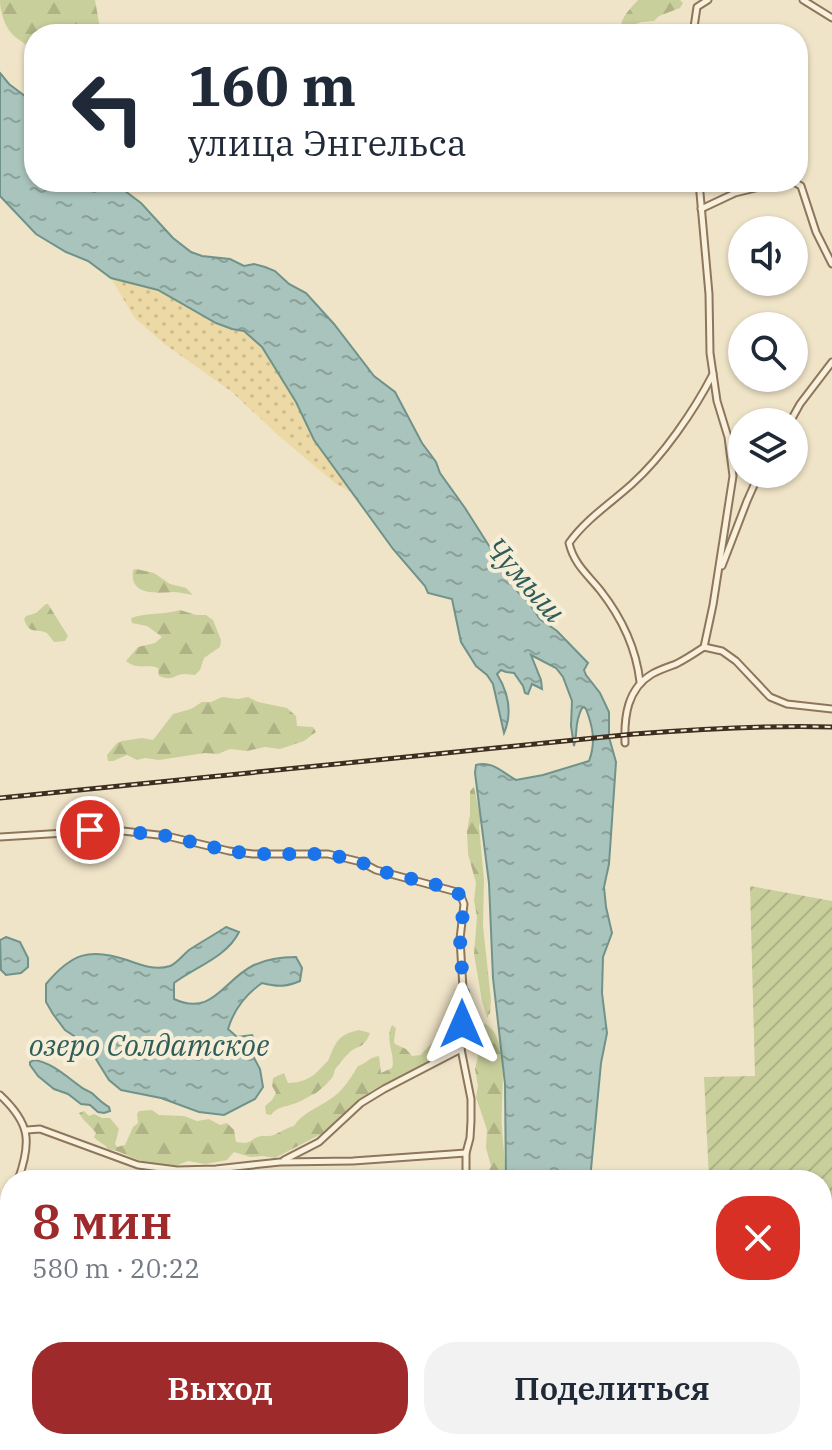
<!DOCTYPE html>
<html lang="ru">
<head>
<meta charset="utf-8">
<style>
	body { margin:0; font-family:"IBM Plex Serif",serif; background:#f2f2f3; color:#1f2937; height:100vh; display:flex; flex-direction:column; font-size:30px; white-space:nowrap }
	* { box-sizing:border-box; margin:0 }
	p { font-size:26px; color:#747a83 }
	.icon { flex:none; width:44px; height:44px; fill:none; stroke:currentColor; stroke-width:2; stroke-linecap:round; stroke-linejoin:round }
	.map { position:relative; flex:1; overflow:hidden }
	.drawer { position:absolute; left:0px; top:1170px; width:832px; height:280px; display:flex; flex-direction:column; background:#fff; border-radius:32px 32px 0 0; box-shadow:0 2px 6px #0004 }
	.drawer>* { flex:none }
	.top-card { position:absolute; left:24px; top:24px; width:784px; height:168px; border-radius:32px; box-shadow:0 2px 6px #0004; background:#fff; color:#1f2937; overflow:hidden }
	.controls { position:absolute; left:728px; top:216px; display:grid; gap:16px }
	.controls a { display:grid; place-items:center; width:80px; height:80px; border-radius:50%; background:#fff; box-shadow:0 2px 6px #0004; font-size:40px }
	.pin { position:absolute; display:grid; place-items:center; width:68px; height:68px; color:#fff; margin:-34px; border:4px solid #fff; border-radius:50%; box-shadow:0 2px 8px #0007 }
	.me { position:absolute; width:88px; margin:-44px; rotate:0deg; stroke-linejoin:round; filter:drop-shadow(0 0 6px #0008) }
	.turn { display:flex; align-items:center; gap:28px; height:168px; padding:0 32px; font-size:36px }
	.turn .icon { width:104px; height:104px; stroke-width:2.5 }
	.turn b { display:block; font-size:56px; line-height:68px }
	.round { display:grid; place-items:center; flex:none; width:84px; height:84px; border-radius:32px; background:#f2f2f3 }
	.head { display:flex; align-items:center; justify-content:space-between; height:136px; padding:0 32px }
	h1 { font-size:48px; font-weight:600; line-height:60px; color:#9e2a2b }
	.primary-button { display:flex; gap:16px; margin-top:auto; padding:16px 32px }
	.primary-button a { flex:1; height:92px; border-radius:32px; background:#9e2a2b; color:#fff; font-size:32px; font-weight:600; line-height:92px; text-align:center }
	.primary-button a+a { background:#f2f2f3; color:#1f2937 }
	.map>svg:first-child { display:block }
	.forest { fill:url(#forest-firs) }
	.sand { fill:url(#sand-dots) }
	.garden { fill:url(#garden-furrows) }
	.water { fill:url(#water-ripples); stroke:#6f938a; stroke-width:2 }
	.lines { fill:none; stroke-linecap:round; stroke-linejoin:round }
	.minor-casing { stroke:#8d765c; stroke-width:9 }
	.minor { stroke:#faf1dc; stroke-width:5 }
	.rail-casing { stroke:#3d2e20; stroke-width:5 }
	.rail { stroke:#f7eed8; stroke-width:2; stroke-dasharray:6; stroke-linecap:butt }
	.route { stroke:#1a73e8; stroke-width:14; stroke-dasharray:0 25.2 }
	.labels { text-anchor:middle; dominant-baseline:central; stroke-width:8; stroke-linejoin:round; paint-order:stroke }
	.water-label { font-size:30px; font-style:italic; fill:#2f5d5a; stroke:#f7eed8 }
</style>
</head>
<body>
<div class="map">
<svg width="832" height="1450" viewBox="0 0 832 1450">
	<defs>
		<pattern id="forest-firs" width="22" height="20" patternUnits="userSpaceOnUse" patternTransform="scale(2)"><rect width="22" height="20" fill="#c9cf9b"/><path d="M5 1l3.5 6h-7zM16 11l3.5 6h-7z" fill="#aeb285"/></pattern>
		<pattern id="sand-dots" width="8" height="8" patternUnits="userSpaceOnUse" patternTransform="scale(2)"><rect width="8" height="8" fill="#ecd9a5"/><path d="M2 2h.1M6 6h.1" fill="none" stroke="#cbbb8e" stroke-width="1.8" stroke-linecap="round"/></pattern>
		<pattern id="garden-furrows" width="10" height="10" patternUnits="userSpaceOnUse" patternTransform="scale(2)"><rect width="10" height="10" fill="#c9cf9b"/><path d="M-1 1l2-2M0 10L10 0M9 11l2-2" fill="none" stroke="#aeb285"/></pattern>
		<pattern id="water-ripples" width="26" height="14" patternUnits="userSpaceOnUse" patternTransform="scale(2)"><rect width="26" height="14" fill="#a9c4bc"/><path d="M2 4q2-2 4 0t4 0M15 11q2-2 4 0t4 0" fill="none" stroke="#8ba098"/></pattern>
	</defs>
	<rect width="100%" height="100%" fill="#f0e4c8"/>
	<g class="forest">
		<path d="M0,0H95L99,23L108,34H34V53C28,44 19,41 12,34C4,25 0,11 0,0Z"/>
		<path d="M638,0H680L683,3L680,8L659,16L654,21L641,22L623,29L621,28C620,18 631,8 638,0Z"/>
		<path d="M136,569L154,573L170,584L186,588L193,595C186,594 179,592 173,592C156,593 129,596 133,570Z"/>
		<path d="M46,604H48L68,636L65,641L54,642C53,641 48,634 47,633C36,628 29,635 24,619L26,616L36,613Z"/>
		<path d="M180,610L196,615H206L213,620L221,640L220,647L204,658L200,670L195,675C192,675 188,674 185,674C173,674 175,682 159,676L158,668C146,663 139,671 126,661L138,647L155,643L162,637L147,626L132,623L131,618C147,612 164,615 180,610Z"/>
		<polygon points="222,697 238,699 248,697 258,702 287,708 296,716 297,726 313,727 316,732 304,741 280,749 265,747 247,751 230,749 218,754 205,753 159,760 145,758 137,760 127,755 113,761 108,761 107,755 117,743 122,741 142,738 153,740 173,714 191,709 202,702 211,702"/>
		<polygon points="474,787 481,820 479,826 484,880 483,926 491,1000 490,1013 487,1018 482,1001 474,954 477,917 474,900 476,883 468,854 467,832 470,814 470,791"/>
		<path d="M485,1023C488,1026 492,1029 494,1032C509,1057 500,1101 502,1128C503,1146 506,1162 505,1180H485L491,1166L486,1148L487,1130L476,1097L478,1086L475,1069L478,1057L476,1044Z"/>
		<path d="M392,1025L396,1028L394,1041L395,1044L406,1049L412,1056L421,1055C429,1045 441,1033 454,1036L455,1045L448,1055L391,1084L382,1085L371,1091L350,1108L341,1120L325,1132L275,1158L263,1156L250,1157L234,1152L227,1160L205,1164L188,1161L175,1166L143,1162L117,1151L108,1149C104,1143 98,1142 94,1137L96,1133C91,1126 82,1120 79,1113L84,1111L89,1116L94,1114L102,1118H110L119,1129L115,1144L117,1147L125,1145L133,1127L138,1123L137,1114L139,1111L152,1110L159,1115L184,1116L197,1121L209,1119L220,1125L227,1123L234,1130L236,1142C254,1145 249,1138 262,1136C264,1135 266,1137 268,1136C277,1136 284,1128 294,1126C300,1115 318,1107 329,1100C343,1091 350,1079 358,1066C366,1064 369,1057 379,1056L381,1073L392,1068C396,1055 384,1040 392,1025Z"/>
		<path d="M359,1030L370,1033C363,1051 357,1044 348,1054C344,1058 339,1064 336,1068C332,1074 335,1076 330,1080C328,1083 319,1091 316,1093C309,1096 301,1102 293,1104C283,1108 278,1106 271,1115L266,1114L265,1106L272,1100L276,1093L272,1086L273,1078L284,1073L288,1083C299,1083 311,1079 318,1071C322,1067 324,1064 328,1061C336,1042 337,1035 359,1030Z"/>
		<polygon points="573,1440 631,1440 634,1450 570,1450"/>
	</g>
	<polygon class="sand" points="111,278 158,290 216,323 232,329 244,331 262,348 269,357 296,402 314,440 351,492 336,484 279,436 232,392 163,343 134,317"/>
	<polygon class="garden" points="750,886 832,901 832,1450 721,1450 721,1440 822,1440 822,1180 709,1180 704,1077 755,1076"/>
	<g class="water">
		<path d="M0,73L9,84L34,103V182H113L141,203L173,238L191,252L202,256L230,259L244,266L254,264L265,267L275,271L289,284L306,293L334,324L374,376L395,392L422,443L436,462L440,473L465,508L491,549L509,571L516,590L528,602L540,619L557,631L588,663L584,670L586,675L600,693L609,712V737L616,762L609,864L604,887L606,907L612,933L603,957L602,993L607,1033L601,1063L590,1180H506L505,1084L493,978L489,883L475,773L476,765C492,760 503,773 516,780L543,775L589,761C596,742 593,727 586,709L584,707L582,708C574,723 578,732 574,746L571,726L572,701L563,677L556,668L531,655L541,680L542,689L532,684L528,694L525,693L523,686L514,673L506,672L501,670L497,674C508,692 513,712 504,733L493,684L487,675L476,666L461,642L452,599L428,593L425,586L393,549L314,440L296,402L262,347L244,331L232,329L216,323L158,290L111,278L88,261L66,252L36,234L0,196Z"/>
		<path d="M226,927L239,932C227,957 195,967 174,983V999C213,1017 223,980 254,965C267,959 282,957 296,957L302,968L300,981C286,987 277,987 262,983C245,995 234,1009 228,1029L237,1037L252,1035L258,1046L254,1058L260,1069L263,1087L255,1099L224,1115L199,1112L161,1098L121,1090L109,1080L94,1056L80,1040L65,1030L53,1014L46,1002V984C71,954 89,947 127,960C141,965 155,971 170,966C177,963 183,955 189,950C201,942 214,935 226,927Z"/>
		<polygon points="6,937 20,942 28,958 28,967 21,973 6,975 1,970 0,940"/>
		<path d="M34,1060C51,1062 67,1077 81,1087C83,1089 91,1092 93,1094C98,1099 102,1103 109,1107L110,1111L104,1113L98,1112L90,1105L81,1104L68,1094L54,1089L38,1076L30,1065V1062Z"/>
		<polygon points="483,1440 569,1440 567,1450 481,1450"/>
	</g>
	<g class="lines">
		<g class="minor-casing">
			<g id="minor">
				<polyline points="803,0 832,18"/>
				<polyline points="693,34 697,7 708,0"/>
				<polyline points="699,182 709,294 710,353 717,401 728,437 733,476 713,605 704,647"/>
				<polyline points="794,182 801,186 816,232 832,264"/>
				<polyline points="701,209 735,193 780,182"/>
				<polyline points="790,422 800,404 832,362"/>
				<polyline points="722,566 747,501 759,474"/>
				<path d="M640,682C636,647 622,618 600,590C587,574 574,564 569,543C586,519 611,503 632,484C663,456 694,411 713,374"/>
				<path d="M625,743C624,717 627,689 652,674C659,670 668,667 676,664C686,659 695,653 704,647L722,651L736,661L770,697L787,704L832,709"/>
				<polyline points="0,837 114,830 167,836 229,851 253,854 328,854 361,862 376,870 457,892 461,896 464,904 460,939 463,988 461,1049 471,1099 471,1121 470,1138 466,1153 466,1180"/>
				<path d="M0,1095C30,1123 32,1141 18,1180"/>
				<polyline points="27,1130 40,1129 138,1165 177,1170 216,1169 280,1162 353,1161 466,1153"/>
				<polyline points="284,1160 319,1142 361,1103 384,1089 461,1049"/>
				<polyline points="0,1216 10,1200"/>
				<polyline points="0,1359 10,1380"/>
				<polyline points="17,1450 18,1440"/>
			</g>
		</g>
		<use href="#minor" class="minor"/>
		<g class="rail-casing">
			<path id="rail" d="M0,798L634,734C700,729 766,725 832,727"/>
		</g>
		<use href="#rail" class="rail"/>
	</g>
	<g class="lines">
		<polyline class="route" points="90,830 114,830 167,836 229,851 253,854 328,854 361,862 376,870 453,889 461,896 464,904 460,939 463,988 462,1024"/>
	</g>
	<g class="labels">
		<g class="water-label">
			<text transform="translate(526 579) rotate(48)">Чумыш</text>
			<text x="149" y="1044">озеро Солдатское</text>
		</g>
	</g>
</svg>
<div class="controls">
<a><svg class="icon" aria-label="sound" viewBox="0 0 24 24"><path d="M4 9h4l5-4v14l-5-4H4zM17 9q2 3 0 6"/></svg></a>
<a><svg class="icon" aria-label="search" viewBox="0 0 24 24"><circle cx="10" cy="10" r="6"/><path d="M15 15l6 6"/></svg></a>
<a><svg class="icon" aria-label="layers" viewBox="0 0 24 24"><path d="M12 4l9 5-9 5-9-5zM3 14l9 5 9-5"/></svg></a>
</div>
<div class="pin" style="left:90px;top:830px;background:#d93025"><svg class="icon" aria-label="arrive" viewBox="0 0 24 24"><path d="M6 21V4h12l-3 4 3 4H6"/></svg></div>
<svg class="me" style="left:462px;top:1024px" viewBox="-20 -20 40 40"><path d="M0-17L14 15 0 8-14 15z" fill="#1a73e8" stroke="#fff" stroke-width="4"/></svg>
<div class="top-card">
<div class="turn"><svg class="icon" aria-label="left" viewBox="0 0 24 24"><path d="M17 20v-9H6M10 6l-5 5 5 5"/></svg><div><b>160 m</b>улица Энгельса</div></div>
</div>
<section class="drawer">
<div class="head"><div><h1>8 мин</h1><p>580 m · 20:22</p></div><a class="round" style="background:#d93025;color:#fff"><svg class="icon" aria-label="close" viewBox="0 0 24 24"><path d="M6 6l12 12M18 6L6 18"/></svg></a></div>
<div class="primary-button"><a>Выход</a><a>Поделиться</a></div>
</section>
</div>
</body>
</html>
